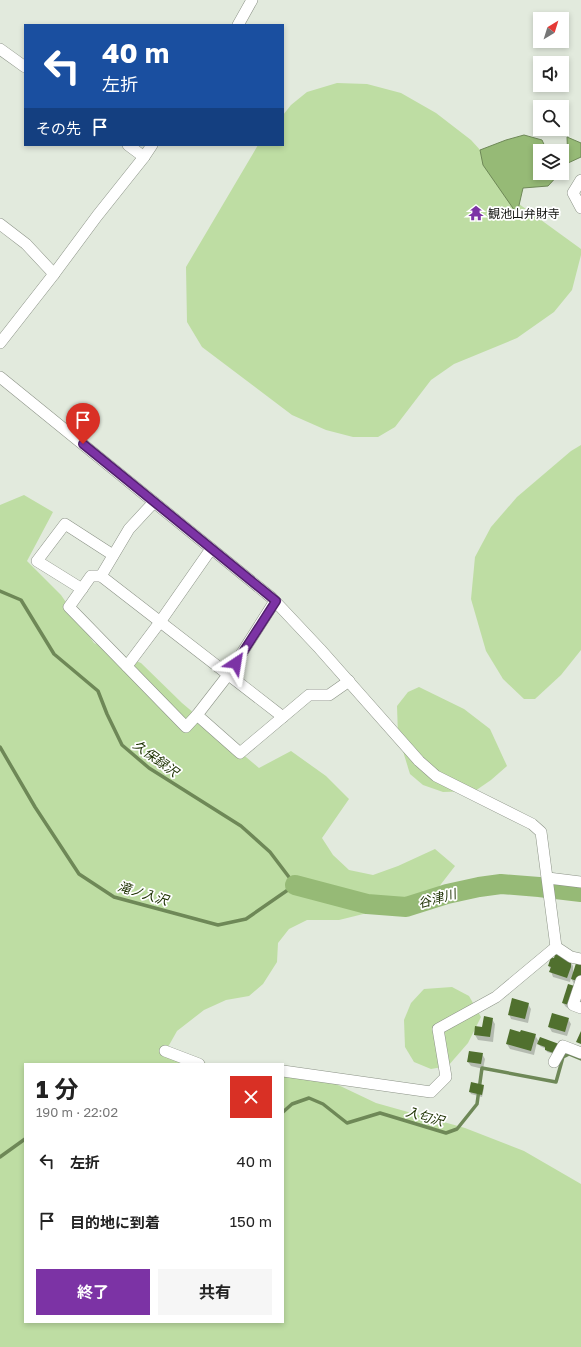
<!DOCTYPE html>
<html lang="ja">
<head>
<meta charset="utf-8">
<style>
	body { margin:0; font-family:"Golos Text","Noto Sans JP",sans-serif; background:#f6f6f6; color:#222; height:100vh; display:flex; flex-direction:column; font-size:15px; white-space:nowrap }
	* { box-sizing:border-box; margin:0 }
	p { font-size:13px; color:#767676 }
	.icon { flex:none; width:22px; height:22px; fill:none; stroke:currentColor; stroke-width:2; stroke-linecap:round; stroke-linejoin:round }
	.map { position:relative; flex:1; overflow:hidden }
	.sheet { position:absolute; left:24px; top:1063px; width:260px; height:260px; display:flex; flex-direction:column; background:#fff; border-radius:0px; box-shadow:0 2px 6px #0003 }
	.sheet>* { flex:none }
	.top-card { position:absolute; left:24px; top:24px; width:260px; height:122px; border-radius:0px; box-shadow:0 2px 6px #0003; background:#1a4fa0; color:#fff; overflow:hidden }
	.needle { width:26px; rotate:38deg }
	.tools { position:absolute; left:533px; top:12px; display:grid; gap:8px }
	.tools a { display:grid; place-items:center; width:36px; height:36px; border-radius:0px; background:#fff; box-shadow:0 2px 6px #0003; font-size:20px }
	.pin { position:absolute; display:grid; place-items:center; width:34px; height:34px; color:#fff; margin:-41px -17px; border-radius:50% 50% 50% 0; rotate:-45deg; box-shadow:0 0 4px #0007 }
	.pin .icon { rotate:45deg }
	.me { position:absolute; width:44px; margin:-22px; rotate:33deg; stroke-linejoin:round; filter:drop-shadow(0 0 3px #0008) }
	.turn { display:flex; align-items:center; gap:14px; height:84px; padding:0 12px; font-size:18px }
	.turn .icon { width:52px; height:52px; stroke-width:2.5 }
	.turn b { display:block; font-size:28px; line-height:34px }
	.then { display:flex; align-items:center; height:38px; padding:0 12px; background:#0003; gap:8px; font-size:15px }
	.round { display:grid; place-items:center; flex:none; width:42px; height:42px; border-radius:0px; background:#f6f6f6 }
	.head { display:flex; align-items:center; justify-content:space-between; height:68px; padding:0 12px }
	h1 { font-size:24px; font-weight:700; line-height:30px }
	.cta { display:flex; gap:8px; margin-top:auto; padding:8px 12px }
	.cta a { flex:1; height:46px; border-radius:0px; background:#7c33a5; color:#fff; font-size:16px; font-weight:700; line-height:46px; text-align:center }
	.cta a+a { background:#f6f6f6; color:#222 }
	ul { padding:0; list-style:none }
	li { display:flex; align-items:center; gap:12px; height:60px; padding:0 12px }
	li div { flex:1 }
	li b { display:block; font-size:15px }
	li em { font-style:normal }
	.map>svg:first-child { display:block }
	.green { fill:#bedda3 }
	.water { fill:#96ba76; stroke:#6e8857 }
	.shadow { fill:#0003 }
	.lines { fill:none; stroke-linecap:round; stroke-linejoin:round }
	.stream { stroke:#6e8857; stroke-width:3.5 }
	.river { stroke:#96ba76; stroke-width:20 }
	.building { fill:#50702e }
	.minor-casing { stroke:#8c9387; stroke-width:12 }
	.minor { stroke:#fff; stroke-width:11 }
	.route-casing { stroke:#51216b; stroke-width:10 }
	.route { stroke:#7c33a5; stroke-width:7 }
	.labels { text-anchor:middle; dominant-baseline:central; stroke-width:3.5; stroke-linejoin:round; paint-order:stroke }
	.poi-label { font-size:12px; fill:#11130f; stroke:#fff; text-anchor:start }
	.water-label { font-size:13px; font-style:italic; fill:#1c3100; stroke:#fff }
</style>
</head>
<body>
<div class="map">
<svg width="581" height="1347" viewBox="0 0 581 1347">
	<rect width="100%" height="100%" fill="#e2eadd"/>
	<g class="green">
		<polygon points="337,83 367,84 401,93 436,113 471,140 492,163 519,204 581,249 581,255 572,290 554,312 517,338 454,364 431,380 395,427 378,437 353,437 326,430 292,415 202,347 187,322 186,267 258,145 283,145 283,115 291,105 307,92"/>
		<polygon points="581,445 581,650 561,675 535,699 524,699 503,679 486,651 471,599 475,557 491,527 517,497 571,451"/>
		<polygon points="24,495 53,512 27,561 61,595 94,643 141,663 182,703 259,768 291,751 326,776 349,799 322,838 333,855 349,870 373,875 398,866 435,849 455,866 438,888 408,903 339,920 307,920 289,929 278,943 277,962 263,984 249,996 226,1000 204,1010 177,1031 168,1047 206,1063 229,1064 25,1064 25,1322 283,1322 283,1067 315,1074 376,1103 465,1128 524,1151 581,1184 581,1347 0,1347 0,505"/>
		<polygon points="419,687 464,709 490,729 507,766 491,780 475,791 443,792 423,785 410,774 398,735 397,706 408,692"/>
		<polygon points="452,987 469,996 481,1017 468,1043 448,1066 431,1069 414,1062 405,1047 404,1020 411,1003 424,989"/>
	</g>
	<g class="water">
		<polygon points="524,135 542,140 547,151 540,151 540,173 560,173 548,186 523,188 517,214 483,165 480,150 506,140"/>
		<polygon points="567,137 581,143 581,157 568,163"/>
	</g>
	<g class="shadow">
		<polygon points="570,961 573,966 573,973 581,962 574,984 571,978 570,982 553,977 549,966"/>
		<polygon points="568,986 574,1010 566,1007 563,1003"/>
		<polygon points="528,1004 531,1009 528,1023 511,1019 509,1014"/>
		<polygon points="492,1019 495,1024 493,1042 478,1040 475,1035"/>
		<polygon points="568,1019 571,1024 567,1036 552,1032 549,1027"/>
		<polygon points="535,1035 539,1042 557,1055 547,1052 546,1049 540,1046 537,1042 534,1055 510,1049 507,1044"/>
		<polygon points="482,1054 485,1059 483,1069 471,1066 468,1062"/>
		<polygon points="483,1086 484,1088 482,1097 471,1094 470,1092"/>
	</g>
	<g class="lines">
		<g class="stream">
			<polyline points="0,591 21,600 54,654 98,691 107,714 122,745 149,768 241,826 270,852 295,885 246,919 218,925 114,897 79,874 35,807 0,747"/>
			<polyline points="283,1112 292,1104 309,1098 323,1104 347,1123 380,1113 446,1133 457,1129 477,1104 482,1068 556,1082 563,1057 569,1054 581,1059"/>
			<polyline points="0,1157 25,1139"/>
		</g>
		<polyline class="river" points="295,885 367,904 406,907 447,894 479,887 501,884 539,887 581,892"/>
	</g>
	<g class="building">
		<polygon points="555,954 571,960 571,967 567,978 549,972 551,967 548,966 551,957 554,958"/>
		<polygon points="577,960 581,961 581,978 580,982 571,979"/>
		<polygon points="568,984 578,987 572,1006 562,1003"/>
		<polygon points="512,998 529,1003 525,1019 508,1015"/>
		<polygon points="552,1013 569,1018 565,1032 548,1027"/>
		<polygon points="484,1016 493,1018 490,1037 474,1035 475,1026 482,1027"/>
		<polygon points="510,1029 520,1032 521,1030 536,1034 531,1051 506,1044"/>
		<polygon points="581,1031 581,1044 576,1042"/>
		<polygon points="540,1037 559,1044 556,1054 545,1050 545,1047 537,1044"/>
		<polygon points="469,1051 483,1053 481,1064 467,1062"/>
		<polygon points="471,1082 484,1085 482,1095 469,1092"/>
	</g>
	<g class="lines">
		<g class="minor-casing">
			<g id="minor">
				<polyline points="238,25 252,0"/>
				<polyline points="0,49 25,67"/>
				<polyline points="128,145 144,157"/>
				<polyline points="581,180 573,193 581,208"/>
				<polyline points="0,224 26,244 54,274"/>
				<polyline points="0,343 54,274 97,216 144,157 152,145"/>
				<polyline points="0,377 272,598 320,649 419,761 436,776 532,824 541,832 556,947 571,957 581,959"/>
				<polyline points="154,502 129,529 101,576 283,717"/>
				<polyline points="101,576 91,576 69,607 186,727 197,715"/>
				<polyline points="82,589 37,561 65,524 113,555"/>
				<polyline points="275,601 228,675 197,715 240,753 309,695 329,695 349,681"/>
				<polyline points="127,666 160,622 211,549"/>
				<polyline points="548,878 581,882"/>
				<polyline points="581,981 573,1005 581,1008"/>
				<polyline points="165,1051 199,1064"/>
				<polyline points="554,1062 563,1046 581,1053"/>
				<polyline points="283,1071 431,1092 446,1077 438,1029 496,997 556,947"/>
			</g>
		</g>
		<use href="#minor" class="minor"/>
	</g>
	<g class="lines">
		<g class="route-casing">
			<polyline id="route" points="83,444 276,601 236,663"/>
		</g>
		<use href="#route" class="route"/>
	</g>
	<defs>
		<g id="temple-bare" transform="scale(1.2)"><path d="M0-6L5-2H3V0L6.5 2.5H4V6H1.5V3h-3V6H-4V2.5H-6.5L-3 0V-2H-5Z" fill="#7c33a5" stroke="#fff" stroke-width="2.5" paint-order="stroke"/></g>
	</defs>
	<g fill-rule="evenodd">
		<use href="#temple-bare" x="476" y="213"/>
	</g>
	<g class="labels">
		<g class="poi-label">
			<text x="488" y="213">観池山弁財寺</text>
		</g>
		<g class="water-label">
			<text transform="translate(156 758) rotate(36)">久保録沢</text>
			<text transform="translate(143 893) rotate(17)">滝ノ入沢</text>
			<text transform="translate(437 898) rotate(-15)">谷津川</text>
			<text transform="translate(425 1116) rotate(16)">入匂沢</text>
		</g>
	</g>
</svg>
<div class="tools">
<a><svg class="needle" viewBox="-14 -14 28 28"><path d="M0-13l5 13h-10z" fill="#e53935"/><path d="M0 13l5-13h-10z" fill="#767676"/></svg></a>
<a><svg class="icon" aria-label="sound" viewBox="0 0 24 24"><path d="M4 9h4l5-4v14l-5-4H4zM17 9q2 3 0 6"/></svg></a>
<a><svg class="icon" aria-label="search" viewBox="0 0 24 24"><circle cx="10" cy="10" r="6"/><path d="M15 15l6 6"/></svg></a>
<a><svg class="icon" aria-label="layers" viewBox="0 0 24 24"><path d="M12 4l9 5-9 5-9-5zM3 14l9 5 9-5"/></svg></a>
</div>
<div class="pin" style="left:83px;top:444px;background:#d93025"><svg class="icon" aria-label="arrive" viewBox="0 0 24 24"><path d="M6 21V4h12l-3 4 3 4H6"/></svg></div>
<svg class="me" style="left:236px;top:663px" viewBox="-20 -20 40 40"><path d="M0-17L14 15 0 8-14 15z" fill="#7c33a5" stroke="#fff" stroke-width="4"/></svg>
<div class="top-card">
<div class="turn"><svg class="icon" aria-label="left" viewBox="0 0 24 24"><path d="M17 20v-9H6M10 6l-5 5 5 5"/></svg><div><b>40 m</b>左折</div></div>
<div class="then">その先<svg class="icon" aria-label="arrive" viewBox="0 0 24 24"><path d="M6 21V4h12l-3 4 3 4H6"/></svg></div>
</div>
<section class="sheet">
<div class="head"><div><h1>1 分</h1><p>190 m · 22:02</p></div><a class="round" style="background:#d93025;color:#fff"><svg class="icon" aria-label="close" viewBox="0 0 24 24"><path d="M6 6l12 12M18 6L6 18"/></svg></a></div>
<ul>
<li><svg class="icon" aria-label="left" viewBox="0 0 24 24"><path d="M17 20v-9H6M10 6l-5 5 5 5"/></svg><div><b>左折</b></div><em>40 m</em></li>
<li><svg class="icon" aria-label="arrive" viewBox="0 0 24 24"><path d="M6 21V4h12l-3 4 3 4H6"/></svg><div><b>目的地に到着</b></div><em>150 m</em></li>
</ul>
<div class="cta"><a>終了</a><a>共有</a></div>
</section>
</div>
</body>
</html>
